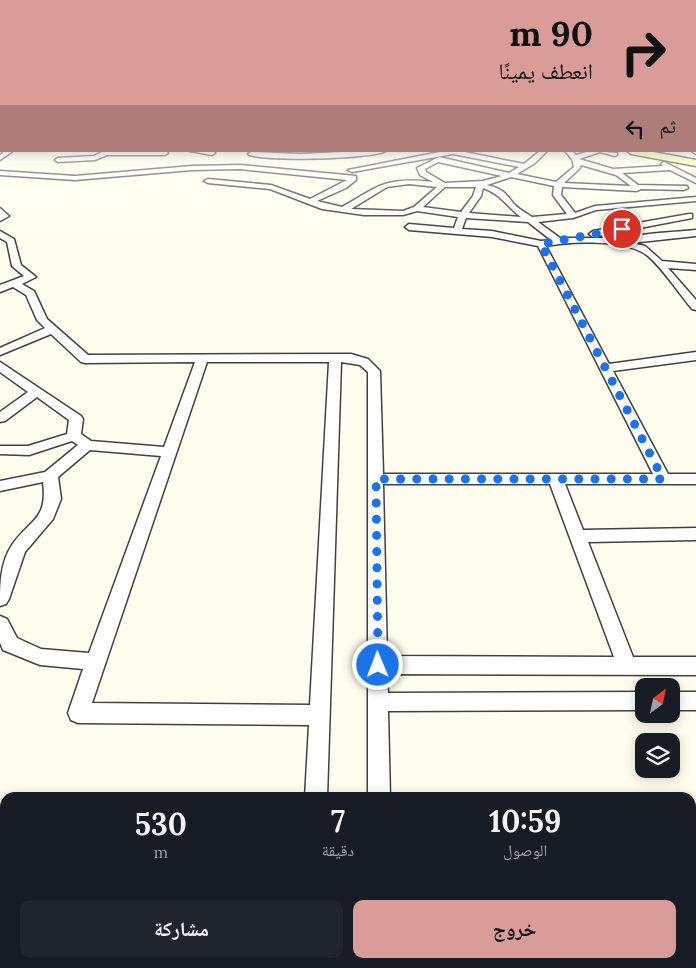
<!DOCTYPE html>
<html lang="ar">
<head>
<meta charset="utf-8">
<style>
	body { margin:0; font-family:Lora,"Noto Naskh Arabic",serif; background:#20242c; color:#f1f3f6; direction:rtl; height:100vh; display:flex; flex-direction:column; font-size:19px; white-space:nowrap }
	* { box-sizing:border-box; margin:0 }
	p { font-size:16px; color:#9ea1a6 }
	.icon { flex:none; width:28px; height:28px; fill:none; stroke:currentColor; stroke-width:2; stroke-linecap:round; stroke-linejoin:round }
	.map { position:relative; flex:1; overflow:hidden; direction:ltr }
	.drawer { position:absolute; left:0px; top:792px; width:696px; height:176px; display:flex; flex-direction:column; background:#171b24; border-radius:15px 15px 0 0; box-shadow:0 2px 12px #0003; direction:rtl }
	.drawer>* { flex:none }
	.top-card { position:absolute; left:0px; top:0px; width:696px; height:152px; box-shadow:0 2px 12px #0003; direction:rtl; background:#da9c98; color:#111; overflow:hidden }
	.needle { width:32px; rotate:33deg }
	.buttons { position:absolute; left:635px; top:678px; display:grid; gap:10px }
	.buttons a { display:grid; place-items:center; width:45px; height:45px; border-radius:10px; background:#171b24; box-shadow:0 2px 12px #0003; font-size:25px }
	.pin { position:absolute; display:grid; place-items:center; width:42px; height:42px; color:#fff; margin:-21px; border:2px solid #fff; border-radius:50%; box-shadow:0 1px 5px #0007 }
	.me { position:absolute; width:55px; margin:-28px; rotate:359deg; stroke-linejoin:round; filter:drop-shadow(0 0 4px #0008) }
	.turn { display:flex; align-items:center; gap:18px; height:105px; padding:0 20px; font-size:22px }
	.turn .icon { width:65px; height:65px; stroke-width:2.5 }
	.turn b { display:block; font-size:35px; line-height:42px }
	.then { display:flex; align-items:center; height:48px; padding:0 20px; background:#0003; gap:10px; font-size:19px }
	.eta { display:flex; justify-content:space-evenly; align-items:center; height:85px; text-align:center }
	.eta b { font-size:30px; font-weight:700; line-height:35px }
	.action { display:flex; gap:10px; margin-top:auto; padding:10px 20px }
	.action a { flex:1; height:58px; border-radius:10px; background:#da9c98; color:#111; font-size:20px; font-weight:700; line-height:58px; text-align:center }
	.action a+a { background:#20242c; color:#f1f3f6 }
	.map>svg:first-child { display:block }
	.lines { fill:none; stroke-linecap:round; stroke-linejoin:round }
	.street-casing { stroke:#414141; stroke-width:3 }
	.secondary-casing { stroke:#303030; stroke-width:3 }
	.street { fill:#fff; fill-rule:evenodd }
	.secondary { fill:#fdfeaa; fill-rule:evenodd }
	.route { stroke:#1a73e8; stroke-width:9; stroke-dasharray:0 16.2 }
</style>
</head>
<body>
<div class="map">
<svg width="696" height="968" viewBox="0 0 696 968">
	<rect width="100%" height="100%" fill="#fffeee"/>
	<g class="lines">
		<g class="street-casing">
			<g id="street">
				<polygon points="695,98 696,98 695,102"/>
				<rect x="0" y="107" width="1" height="4"/>
				<rect x="695" y="109" width="1" height="4"/>
				<rect x="0" y="123" width="1" height="4"/>
				<polygon points="695,137 696,137 695,142"/>
				<rect x="0" y="141" width="1" height="5"/>
				<polygon points="695,149 696,149 696,154 692,151 695,151"/>
				<polygon points="5,151 13,151 0,160 0,155"/>
				<polygon points="104,151 166,151 168,153 165,155 107,155 95,160 58,162 55,160 58,158 94,156"/>
				<polygon points="190,151 213,151 215,153 212,155"/>
				<path d="M364,151H386C372,159 261,162 248,154L251,152L300,154Z"/>
				<path d="M445,151H460L524,164L540,151H547L535,163L517,174L556,182L574,167L572,159L565,151H572L576,155L590,151L617,153V155L615,156L600,152L579,159L613,169L663,166L661,164L664,162L696,178V183L670,170L622,173L638,185L687,186L688,188L684,190L641,189L637,191L562,187L561,195L575,213L595,206L696,197V201L596,210L573,218L538,222L560,238H610L622,241C632,233 680,232 696,230V236L631,243L645,246L662,261L696,264V270L668,268L696,300V310L692,309C678,292 664,270 648,256C628,239 572,241 546,246L609,364L696,352V360L613,371L668,474H696V484H565L583,530L696,528V540L588,542L633,657H696V675L387,674L388,693L644,692V710L388,711L390,798H368V372L360,365L341,362L327,798H305L309,725L78,723L71,720L68,713L83,669L40,665L3,650L0,643V616L7,619L17,638L41,649L89,653L161,456L90,450L58,477L61,499L53,519L25,552L9,599L6,604L0,606C0,585 0,563 12,545C30,519 48,520 43,482L0,491V481L45,472L78,445L72,441L29,455L0,454V446H28L67,434L69,420L37,397L5,421L0,422V412L28,392L0,372V362L81,416L83,419L81,434L91,441L164,447L195,362L85,363L81,362L51,334L0,355V348L45,328L37,320L26,295L13,287L0,292V285L24,276L12,266L7,242L0,238V231L14,239L21,265L36,277L22,284L34,291L47,319L88,355L351,354L368,359L380,371L383,474H653L538,246L492,237L409,230L405,227L409,224L454,228L458,217L417,211L403,215H364L322,209L270,189L208,183L204,181L208,179L271,185L310,199L347,180L240,169L192,170L75,180L0,175V171L75,176L192,166L240,165L356,176V180L346,188L317,201L342,207C381,185 385,177 433,182L420,175L417,168L439,157L509,173L519,167L453,154L352,172L348,170ZM438,162L502,176L483,181L445,183L426,172L425,169ZM581,165L616,175L631,186L564,183L580,168ZM511,177L554,186L553,195L567,214L532,217C526,213 517,208 513,203C504,191 502,189 487,185ZM409,184L437,187L414,207L403,211L351,209L387,187ZM445,187H476L473,196L461,212L423,207ZM483,188C501,194 506,206 521,217L469,213L481,196ZM466,218L528,222L551,240L541,241L492,231L462,229ZM207,362H329L310,705L92,703ZM383,484H550L614,657L387,656Z"/>
				<polygon points="0,208 9,216 0,221"/>
				<polygon points="689,214 692,214 692,218 593,237 589,234 593,231"/>
				<rect x="671" y="692" width="25" height="18"/>
				<polygon points="696,853 696,881 691,883 691,855"/>
				<polygon points="296,964 323,964 322,968 294,968"/>
				<polygon points="368,964 394,964 395,968 367,968"/>
				<polygon points="611,964 638,964 637,968 609,968"/>
			</g>
		</g>
		<g class="secondary-casing">
			<polygon id="secondary" points="627,151 648,151 696,160 696,166 631,154"/>
		</g>
		<use href="#street" class="street"/>
		<use href="#secondary" class="secondary"/>
	</g>
	<linearGradient id="sky" x2="0" y2="1"><stop stop-color="#93c1ee"/><stop offset="0.42" stop-color="#fffff7"/><stop offset="1" stop-color="#fffff7" stop-opacity="0"/></linearGradient>
	<rect width="696" height="233" fill="url(#sky)"/>
	<g class="lines">
		<polyline class="route" points="378,665 376,479 663,479 541,244 622,229"/>
	</g>
</svg>
<div class="buttons">
<a><svg class="needle" viewBox="-14 -14 28 28"><path d="M0-13l5 13h-10z" fill="#e53935"/><path d="M0 13l5-13h-10z" fill="#9ea1a6"/></svg></a>
<a><svg class="icon" aria-label="layers" viewBox="0 0 24 24"><path d="M12 4l9 5-9 5-9-5zM3 14l9 5 9-5"/></svg></a>
</div>
<div class="pin" style="left:622px;top:229px;background:#d93025"><svg class="icon" aria-label="arrive" viewBox="0 0 24 24"><path d="M6 21V4h12l-3 4 3 4H6"/></svg></div>
<svg class="me" style="left:378px;top:665px" viewBox="-20 -20 40 40"><circle r="17" fill="#1a73e8" stroke="#fff" stroke-width="3"/><path d="M0-11L8 9 0 5-8 9z" fill="#fff"/></svg>
<div class="top-card">
<div class="turn"><svg class="icon" aria-label="right" viewBox="0 0 24 24"><path d="M7 20v-9h11M14 6l5 5-5 5"/></svg><div><b>90 m</b>انعطف يمينًا</div></div>
<div class="then">ثم<svg class="icon" aria-label="left" viewBox="0 0 24 24"><path d="M17 20v-9H6M10 6l-5 5 5 5"/></svg></div>
</div>
<section class="drawer">
<div class="eta">
<div><b>10:59</b><p>الوصول</p></div>
<div><b>7</b><p>دقيقة</p></div>
<div><b>530</b><p>m</p></div>
</div>
<div class="action"><a>خروج</a><a>مشاركة</a></div>
</section>
</div>
</body>
</html>
